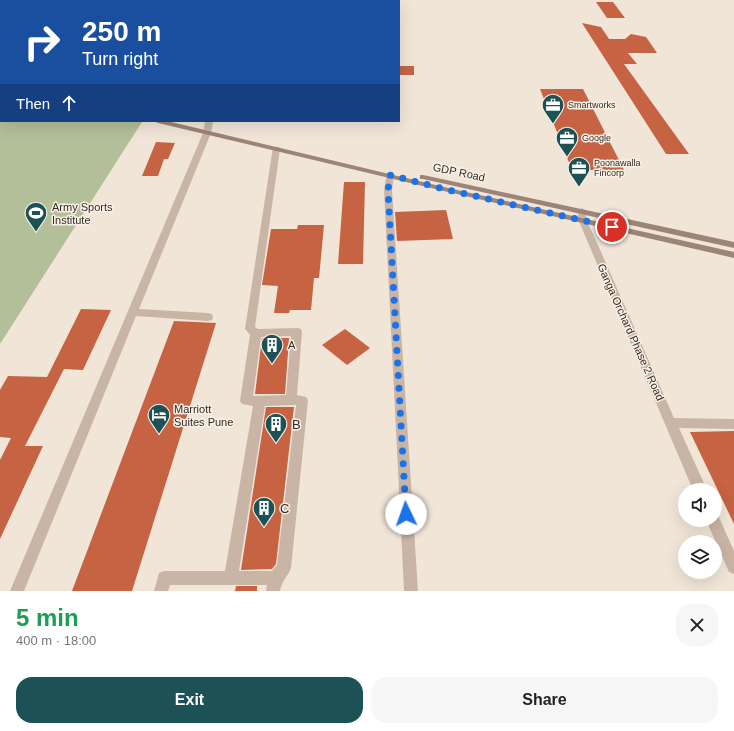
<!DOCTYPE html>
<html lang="en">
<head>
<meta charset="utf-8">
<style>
	body { margin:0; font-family:Helvetica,sans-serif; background:#f6f6f6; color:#222; height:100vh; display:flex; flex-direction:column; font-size:15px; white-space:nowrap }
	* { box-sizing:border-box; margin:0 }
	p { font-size:13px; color:#767676 }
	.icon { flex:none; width:22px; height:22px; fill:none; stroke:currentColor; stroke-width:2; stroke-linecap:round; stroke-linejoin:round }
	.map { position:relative; height:591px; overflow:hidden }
	.sheet { display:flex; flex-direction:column; background:#fff; flex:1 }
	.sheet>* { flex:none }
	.top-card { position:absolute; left:0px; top:0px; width:400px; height:122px; box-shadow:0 4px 16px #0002; background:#1a4fa0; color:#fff; overflow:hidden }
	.fabs { position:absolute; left:678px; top:483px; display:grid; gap:8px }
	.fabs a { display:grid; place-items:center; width:44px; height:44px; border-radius:50%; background:#fff; box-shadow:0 4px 16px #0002; font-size:20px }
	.pin { position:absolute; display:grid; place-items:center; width:34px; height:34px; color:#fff; margin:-17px; border:2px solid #fff; border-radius:50%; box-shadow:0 1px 4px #0007 }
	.me { position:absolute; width:44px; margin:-22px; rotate:357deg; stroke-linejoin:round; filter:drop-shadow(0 0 3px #0008) }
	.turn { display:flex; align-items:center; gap:14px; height:84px; padding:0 16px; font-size:18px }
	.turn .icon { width:52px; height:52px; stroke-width:2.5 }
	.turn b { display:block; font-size:28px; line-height:34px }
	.then { display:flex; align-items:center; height:38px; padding:0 16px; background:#0003; gap:8px; font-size:15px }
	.round { display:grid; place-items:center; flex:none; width:42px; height:42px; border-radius:16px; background:#f6f6f6 }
	.summary { display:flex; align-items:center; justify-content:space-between; height:68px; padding:0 16px }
	h1 { font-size:24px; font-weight:700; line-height:30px; color:#1e9e55 }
	.action { display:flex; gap:8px; margin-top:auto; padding:8px 16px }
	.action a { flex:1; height:46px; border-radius:16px; background:#1c5155; color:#fff; font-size:16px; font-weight:700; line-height:46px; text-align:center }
	.action a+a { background:#f6f6f6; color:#222 }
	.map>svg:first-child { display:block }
	.green { fill:#b2bf99 }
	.building { fill:#c56342 }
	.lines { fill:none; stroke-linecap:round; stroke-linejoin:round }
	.minor { fill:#c9b5a5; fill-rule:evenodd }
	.secondary { fill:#9c8476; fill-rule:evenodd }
	.route { stroke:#1a73e8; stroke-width:7; stroke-dasharray:0 12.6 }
	.labels { text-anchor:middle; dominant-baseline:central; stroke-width:3; stroke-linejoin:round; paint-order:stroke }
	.far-poi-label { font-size:9px; fill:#342b26; stroke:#f9f0e5; text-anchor:start }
	.street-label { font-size:11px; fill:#342b26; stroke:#f9f0e5 }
	.poi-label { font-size:11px; fill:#342b26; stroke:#f9f0e5; text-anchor:start }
	.near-poi-label { font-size:13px; fill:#342b26; stroke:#f9f0e5; text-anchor:start }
</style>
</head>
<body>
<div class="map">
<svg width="734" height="591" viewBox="0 0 734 591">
	<rect width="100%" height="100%" fill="#f1e5d8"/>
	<polygon class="green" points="0,89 1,121 142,122 0,344"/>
	<g class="building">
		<polygon points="596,2 613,2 625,18 607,18"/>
		<polygon points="582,23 601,27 609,39 625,39 631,34 646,37 657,53 628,53 637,64 624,64 689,154 666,154"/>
		<rect x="399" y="66" width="15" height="9"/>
		<polygon points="540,89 583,89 624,170 572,170"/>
		<polygon points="156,142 175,143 168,159 164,159 158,176 142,176"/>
		<polygon points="344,182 365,182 363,264 338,264"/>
		<polygon points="446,210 453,239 397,241 395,212"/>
		<polygon points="298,225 324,225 319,278 314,278 311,310 290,310 289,313 274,313 278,286 262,285 271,229 297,229"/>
		<polygon points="81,309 111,310 83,370 64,369 25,446 43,446 0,539 0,460 11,438 0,437 0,390 8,376 47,377"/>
		<polygon points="174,321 216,323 132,591 72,591"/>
		<polygon points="345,329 370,348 347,365 322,345"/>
		<polygon points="262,338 289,338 285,394 255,394"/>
		<polygon points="266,407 294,407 276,564 272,569 241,570"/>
		<polygon points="734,431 734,524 690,432"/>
		<polygon points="236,586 257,586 257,591 235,591"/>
	</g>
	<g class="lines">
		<g class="minor">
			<polygon points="46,0 52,0 45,1"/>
			<rect x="251" y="0" width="6" height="1"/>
			<polygon points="0,51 1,51 0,56"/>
			<polygon points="205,121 213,121 211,133 139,309 208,313 212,314 213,317 212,320 208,321 136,316 24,591 10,591 203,133"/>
			<path d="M273,147H279L280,149L255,327L258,329L297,328L301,329L302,332L297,395L306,397L308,400L291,568C287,578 282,580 280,591H266L267,585H170L168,591H154L159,573L164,571H225L253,406L242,404L240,401L250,335L245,329ZM291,336L286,395L253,396L261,337ZM296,405L277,565L272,571H239L265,406Z"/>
			<polygon points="387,173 390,173 394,175 392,190 418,591 404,591 384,190"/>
			<polygon points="582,208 586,211 586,219 594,236 674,418 734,419 734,429 679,428 707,490 693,490 578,219 578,211"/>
			<polygon points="715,514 718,515 734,551 734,574 729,572 706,520 715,520"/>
		</g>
		<g class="secondary">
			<rect x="0" y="77" width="1" height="4"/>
			<polygon points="154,121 167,121 448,188 734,252 734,258 448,192 158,123"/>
			<polygon points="420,175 423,175 734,242 734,248 423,179 420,179"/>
		</g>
	</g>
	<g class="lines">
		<polyline class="route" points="406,514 388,190 390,175 448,190 612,227"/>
	</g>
	<defs>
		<g id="office-pin" transform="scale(1.15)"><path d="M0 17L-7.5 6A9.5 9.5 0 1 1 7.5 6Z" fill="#1c5155" stroke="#f9f0e5"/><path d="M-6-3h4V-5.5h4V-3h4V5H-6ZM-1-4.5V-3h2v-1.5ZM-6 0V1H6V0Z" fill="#fff"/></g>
		<g id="stadium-pin" transform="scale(1.15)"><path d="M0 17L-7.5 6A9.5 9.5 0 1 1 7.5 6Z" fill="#1c5155" stroke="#f9f0e5"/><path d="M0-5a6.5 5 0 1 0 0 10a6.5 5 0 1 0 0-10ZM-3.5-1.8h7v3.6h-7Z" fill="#fff"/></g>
		<g id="building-pin" transform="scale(1.15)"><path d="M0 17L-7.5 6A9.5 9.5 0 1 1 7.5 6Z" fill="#1c5155" stroke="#f9f0e5"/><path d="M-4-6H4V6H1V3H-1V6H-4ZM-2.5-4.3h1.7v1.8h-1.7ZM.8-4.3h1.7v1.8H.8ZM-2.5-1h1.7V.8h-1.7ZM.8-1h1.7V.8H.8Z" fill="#fff"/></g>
		<g id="hotel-pin" transform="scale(1.15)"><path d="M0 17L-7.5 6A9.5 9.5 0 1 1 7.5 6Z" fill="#1c5155" stroke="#f9f0e5"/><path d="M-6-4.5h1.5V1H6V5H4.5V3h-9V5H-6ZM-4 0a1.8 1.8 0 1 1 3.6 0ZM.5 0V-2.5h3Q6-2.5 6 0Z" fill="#fff"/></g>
	</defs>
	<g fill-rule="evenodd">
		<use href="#office-pin" x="553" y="105"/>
		<use href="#office-pin" x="567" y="138"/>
		<use href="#office-pin" x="579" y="168"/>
		<use href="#stadium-pin" x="36" y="213"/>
		<use href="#building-pin" x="272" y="345"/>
		<use href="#hotel-pin" x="159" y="415"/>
		<use href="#building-pin" x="276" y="424"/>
		<use href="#building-pin" x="264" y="508"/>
	</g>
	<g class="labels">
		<g class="far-poi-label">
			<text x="568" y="105">Smartworks</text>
			<text x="582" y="138">Google</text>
			<text x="594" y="163">Poonawalla<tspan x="594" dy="10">Fincorp</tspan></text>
		</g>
		<g class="street-label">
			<text transform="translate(459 172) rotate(12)">GDP Road</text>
			<text transform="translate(631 332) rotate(66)">Ganga Orchard Phase 2 Road</text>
		</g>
		<g class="poi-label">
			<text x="52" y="207">Army Sports<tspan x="52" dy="13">Institute</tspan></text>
			<text x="288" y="345">A</text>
			<text x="174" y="409">Marriott<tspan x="174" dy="13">Suites Pune</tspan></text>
		</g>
		<g class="near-poi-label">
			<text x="292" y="424">B</text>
			<text x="280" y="508">C</text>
		</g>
	</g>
</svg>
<div class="fabs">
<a><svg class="icon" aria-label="sound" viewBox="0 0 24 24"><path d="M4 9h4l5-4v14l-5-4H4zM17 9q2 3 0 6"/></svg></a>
<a><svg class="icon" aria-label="layers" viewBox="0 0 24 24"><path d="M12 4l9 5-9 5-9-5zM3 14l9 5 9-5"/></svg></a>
</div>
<div class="pin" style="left:612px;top:227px;background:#d93025"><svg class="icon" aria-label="arrive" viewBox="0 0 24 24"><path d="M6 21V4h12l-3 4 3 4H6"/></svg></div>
<svg class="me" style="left:406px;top:514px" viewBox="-20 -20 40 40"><circle r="19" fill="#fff"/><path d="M0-13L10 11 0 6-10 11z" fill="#1a73e8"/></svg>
<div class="top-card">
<div class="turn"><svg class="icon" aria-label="right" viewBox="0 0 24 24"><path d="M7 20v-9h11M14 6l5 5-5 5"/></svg><div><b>250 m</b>Turn right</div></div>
<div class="then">Then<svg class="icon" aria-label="ahead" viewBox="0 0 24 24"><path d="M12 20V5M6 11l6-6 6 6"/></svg></div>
</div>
</div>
<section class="sheet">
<div class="summary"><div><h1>5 min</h1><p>400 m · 18:00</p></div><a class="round"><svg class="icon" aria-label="close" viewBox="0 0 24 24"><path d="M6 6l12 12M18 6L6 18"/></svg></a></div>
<div class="action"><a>Exit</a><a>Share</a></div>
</section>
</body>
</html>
